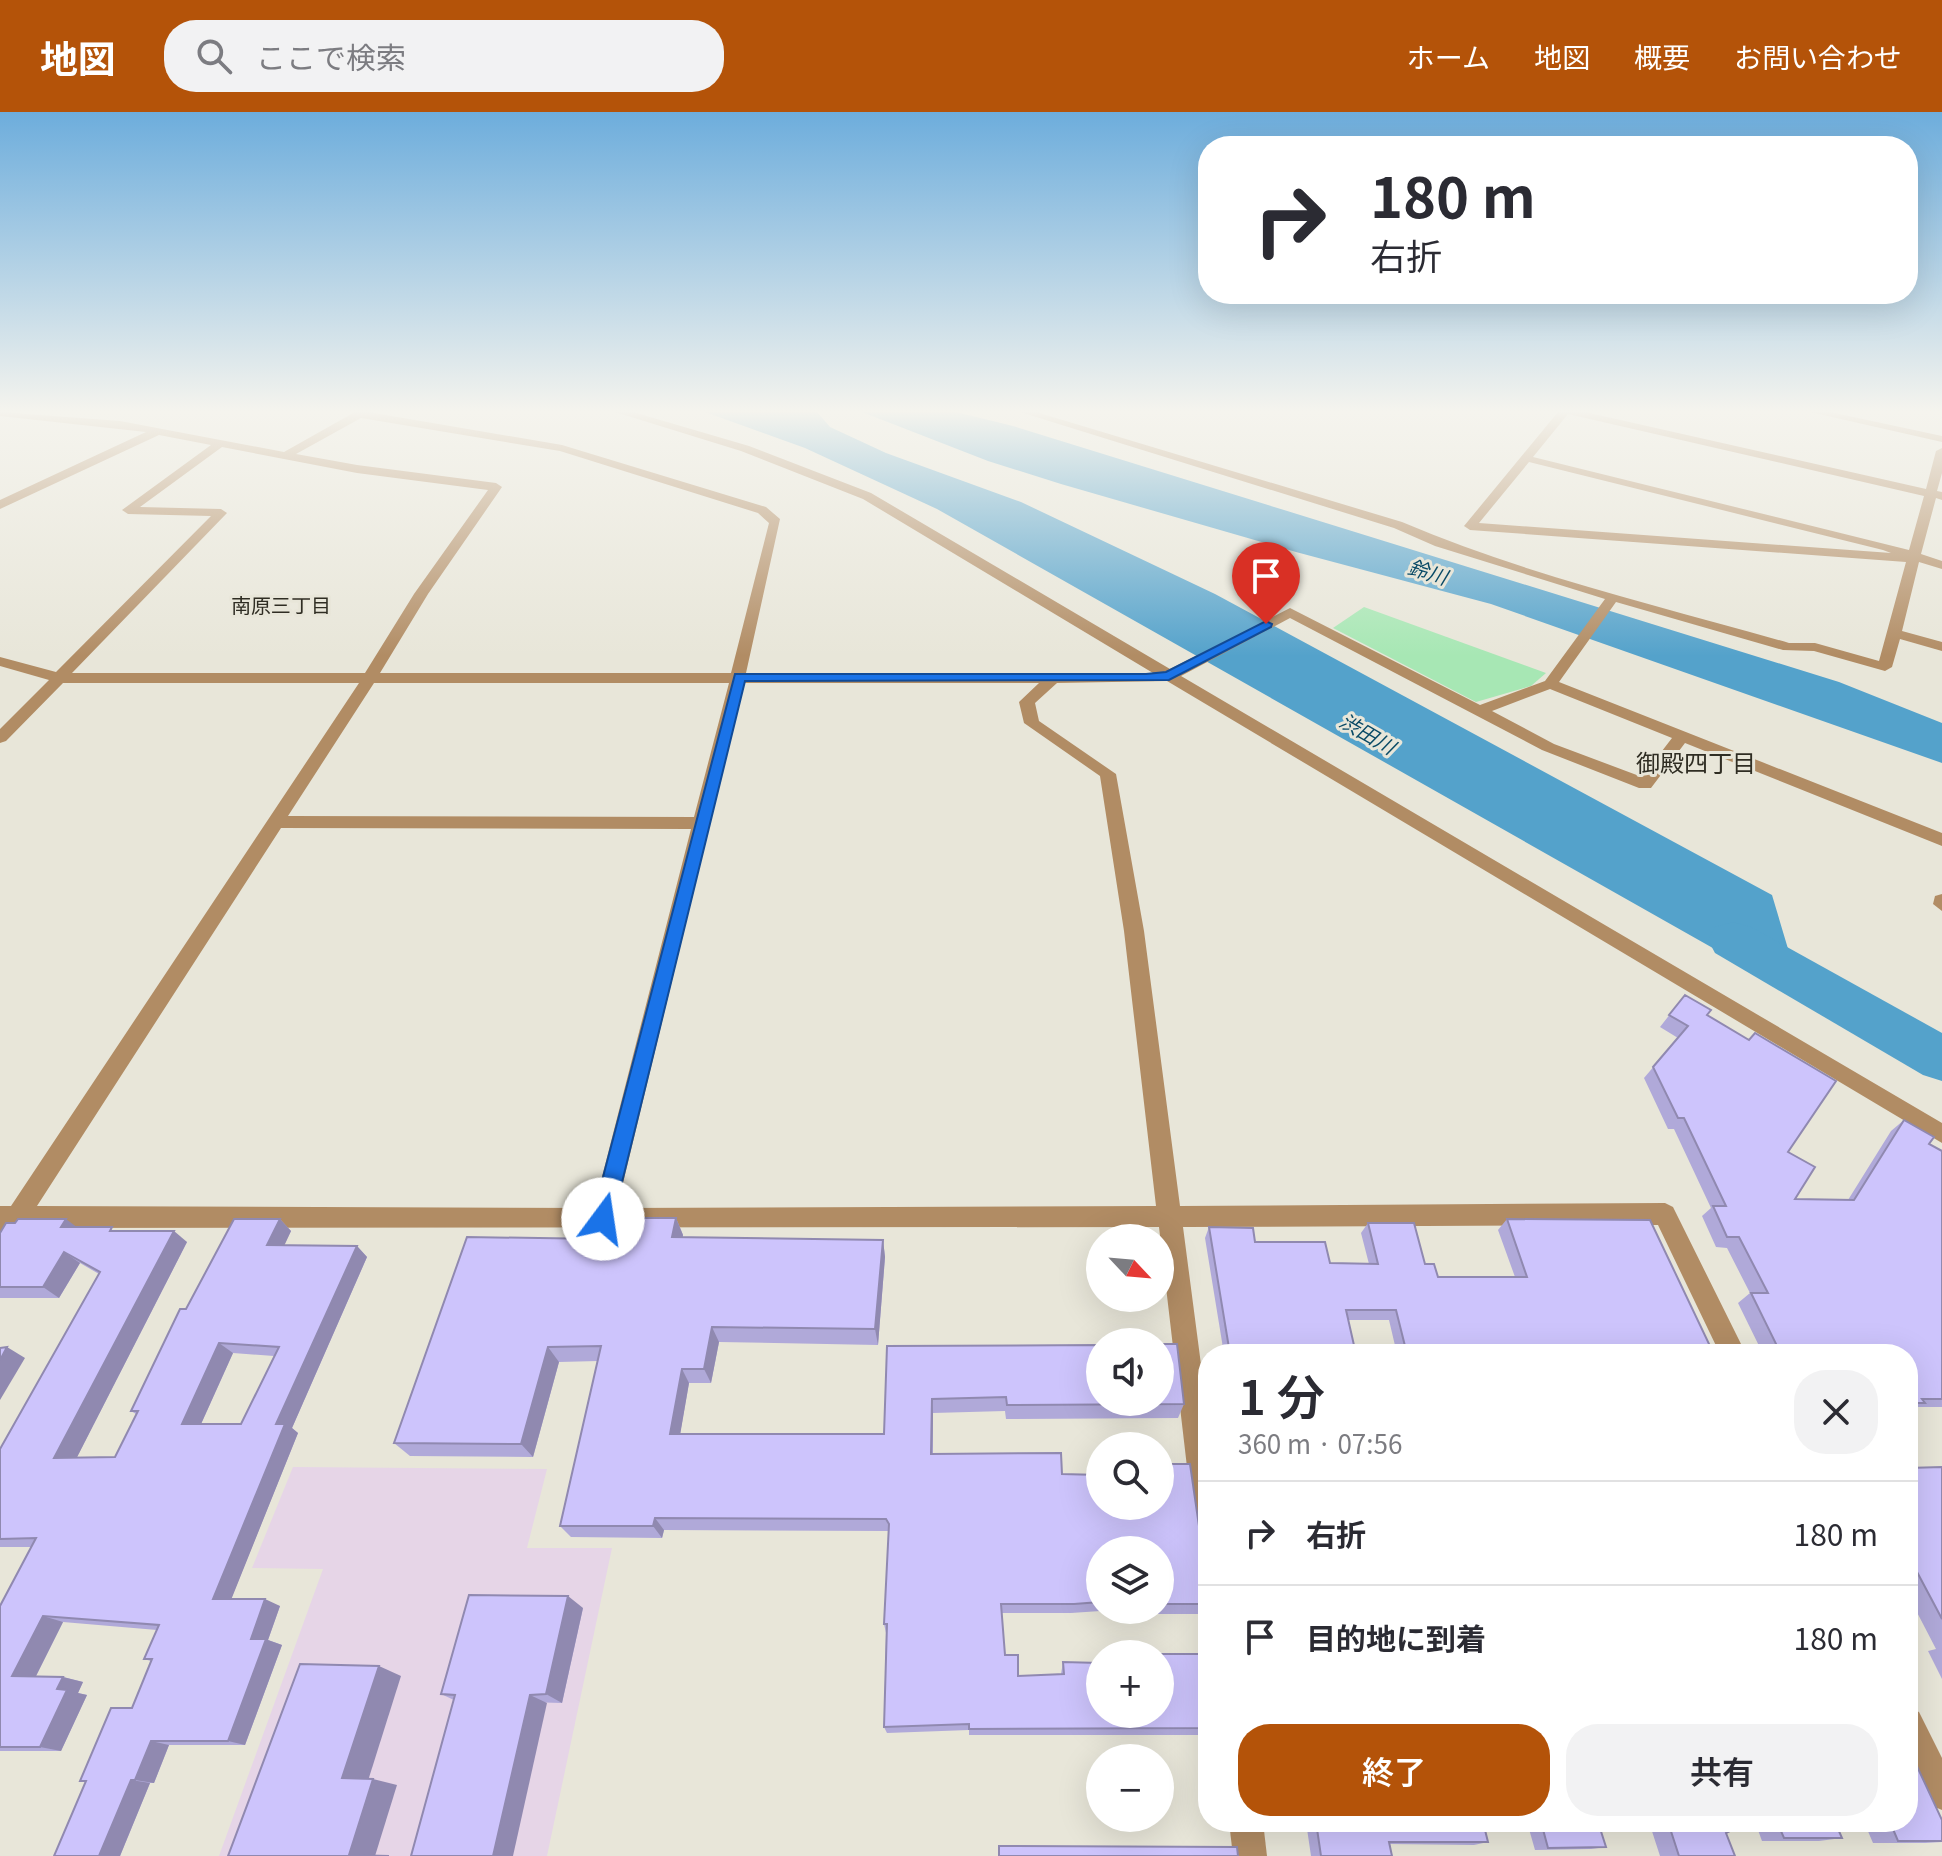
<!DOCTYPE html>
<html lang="ja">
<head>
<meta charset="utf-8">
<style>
	body { margin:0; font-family:Georgia,"Noto Sans JP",serif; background:#f2f2f3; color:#2b2b33; height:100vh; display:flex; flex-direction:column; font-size:30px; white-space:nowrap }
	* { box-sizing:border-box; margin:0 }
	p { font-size:26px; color:#7c7c81 }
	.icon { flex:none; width:44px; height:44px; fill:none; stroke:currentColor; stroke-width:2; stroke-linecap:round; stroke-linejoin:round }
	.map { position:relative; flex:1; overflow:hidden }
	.sheet { position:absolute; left:1198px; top:1232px; width:720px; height:488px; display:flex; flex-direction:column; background:#fff; border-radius:32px; box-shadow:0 8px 32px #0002 }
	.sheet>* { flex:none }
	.banner { position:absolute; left:1198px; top:24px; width:720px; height:168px; border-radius:32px; box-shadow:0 8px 32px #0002; background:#fff; color:#2b2b33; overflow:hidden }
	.needle { width:52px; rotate:116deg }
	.fabs { position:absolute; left:1086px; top:1112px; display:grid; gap:16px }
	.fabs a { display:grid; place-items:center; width:88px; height:88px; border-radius:50%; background:#fff; box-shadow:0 8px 32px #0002; font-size:40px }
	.pin { position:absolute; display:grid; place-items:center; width:68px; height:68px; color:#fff; margin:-82px -34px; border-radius:50% 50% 50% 0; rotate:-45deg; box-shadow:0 0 8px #0007 }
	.pin .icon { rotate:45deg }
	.me { position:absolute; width:88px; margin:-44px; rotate:14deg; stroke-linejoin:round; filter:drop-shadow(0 0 6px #0008) }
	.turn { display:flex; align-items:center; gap:28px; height:168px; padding:0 40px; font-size:36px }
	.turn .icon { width:104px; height:104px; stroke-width:2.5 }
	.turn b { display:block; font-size:56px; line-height:68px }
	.round { display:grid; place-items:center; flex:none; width:84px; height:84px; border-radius:32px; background:#f2f2f3 }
	.head { display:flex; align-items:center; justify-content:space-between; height:136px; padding:0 40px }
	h1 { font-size:48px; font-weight:600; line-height:60px }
	.cta { display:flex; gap:16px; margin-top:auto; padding:16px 40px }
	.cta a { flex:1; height:92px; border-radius:32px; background:#b45309; color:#fff; font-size:32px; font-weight:600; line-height:92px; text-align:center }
	.cta a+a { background:#f2f2f3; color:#2b2b33 }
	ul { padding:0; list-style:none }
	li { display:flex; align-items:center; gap:24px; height:104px; padding:0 40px; border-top:2px solid #e1e1e2 }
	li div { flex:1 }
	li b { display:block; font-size:30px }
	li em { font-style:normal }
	header { display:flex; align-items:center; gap:48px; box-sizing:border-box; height:112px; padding:0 40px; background:#b45309; color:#fff }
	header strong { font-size:38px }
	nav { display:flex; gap:44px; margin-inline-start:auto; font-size:28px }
	.search { width:560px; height:72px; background:#f2f2f3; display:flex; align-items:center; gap:20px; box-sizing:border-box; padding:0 28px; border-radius:32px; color:#7c7c81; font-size:30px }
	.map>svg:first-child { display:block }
	.education { fill:#e6d5e7 }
	.green { fill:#a7e7b4 }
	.water { fill:#54a2cb }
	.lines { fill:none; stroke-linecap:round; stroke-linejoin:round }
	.river { fill:#54a2cb; fill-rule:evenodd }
	.minor { fill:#b18c64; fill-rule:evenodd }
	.wall { fill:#b0a9d9; fill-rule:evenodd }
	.shaded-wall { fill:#9089b0 }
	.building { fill:#cdc4fc; stroke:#9089b0; stroke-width:2; fill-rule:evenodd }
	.route { fill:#1a73e8; stroke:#114b97; stroke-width:2 }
	.labels { text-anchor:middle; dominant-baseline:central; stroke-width:6; stroke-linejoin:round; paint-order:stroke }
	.far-water-label { font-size:20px; font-style:italic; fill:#094a66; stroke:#e8e6d9 }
	.far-neighbourhood-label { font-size:20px; fill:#2f2d23; stroke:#e8e6d9 }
	.neighbourhood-label { font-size:24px; fill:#2f2d23; stroke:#e8e6d9 }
</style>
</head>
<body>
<header>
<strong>地図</strong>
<div class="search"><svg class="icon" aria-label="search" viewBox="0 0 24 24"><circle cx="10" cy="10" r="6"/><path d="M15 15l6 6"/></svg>ここで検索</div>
<nav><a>ホーム</a><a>地図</a><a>概要</a><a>お問い合わせ</a></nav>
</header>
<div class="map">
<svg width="1942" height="1744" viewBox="0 0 1942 1744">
	<rect width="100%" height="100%" fill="#e8e6d9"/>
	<polygon class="education" points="293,1355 547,1357 527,1436 612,1436 547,1744 219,1744 323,1457 252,1456"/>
	<polygon class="green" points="1364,495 1546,561 1531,574 1476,590 1333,516"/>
	<g class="water">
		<polygon points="705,300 817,300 830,315 886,341 1021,390 1215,482 1772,783 1803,887 937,397 805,336"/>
		<polygon points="862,300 956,300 1013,314 1839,570 1942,611 1942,651 1491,492 1296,440 1061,372 988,349"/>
	</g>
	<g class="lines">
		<polygon class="river" points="1733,810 1751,815 1942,921 1942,969 1923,963 1715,841 1708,828 1715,815"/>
		<g class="minor">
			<path d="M0,300L120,309L284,340L355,300H368L562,333L766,395L780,407L746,561H1153L863,387L741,339L615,300H633L749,334L871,381L1170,557L1290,496L1480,593L1545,569L1605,487L1435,434L1394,416L1020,300H1036L1402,410C1526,463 1660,494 1789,531H1815L1879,549L1906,450L1470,418L1464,414L1558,300H1585L1926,377L1936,339L1942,336V361L1937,379L1942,380V388L1936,386L1921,442L1942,449V457L1919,450L1902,519L1942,530V539L1900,527L1892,555L1885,559L1814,539L1783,538L1616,490L1559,570L1942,721V734L1685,631L1651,676H1639L1542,638L1290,506L1181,564L1942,1011V1031L1167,569L1057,571L1035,591L1039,609L1116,662L1144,819L1180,1094L1665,1091L1673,1095L1746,1242H1720L1658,1113L1183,1115L1208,1306V1429L1198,1425L1194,1415L1159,1115L23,1116L9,1139L0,1142V1094H11L359,571H63L6,629L0,631V617L49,568L0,554V545L56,560L211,404L128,402L122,398L211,333L159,323L0,397V388L146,320L0,304ZM1568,302L1924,384L1909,438L1533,345ZM361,306L560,339L758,401L769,411L731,561H380L428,482L502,375L496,371L357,353L296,342ZM222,335L357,361L488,378L414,482L365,561H72L227,401L221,397L140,395ZM1529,350L1883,438L1891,441L1479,411ZM374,571H729L694,705L288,704ZM744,571H1039L1019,590L1024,611L1100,664L1124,819L1156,1094L617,1096ZM1550,577L1672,626L1642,665L1554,632L1492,599ZM281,716L691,717L594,1096L37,1094Z"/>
			<polygon points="1810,300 1830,300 1942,324 1942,330"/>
			<polygon points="1942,782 1942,799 1933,792 1935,784"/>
			<polygon points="1908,1595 1919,1600 1942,1646 1942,1698 1930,1693 1908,1646"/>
			<polygon points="1229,1710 1263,1710 1267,1744 1233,1744"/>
		</g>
	</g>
	<g class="wall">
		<polygon points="1685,883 1707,903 1788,1040 1795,1087 1848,1088 1891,1019 1904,1008 1929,1032 1942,1039 1942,1295 1916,1295 1908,1299 1908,1242 1763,1242 1738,1191 1750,1181 1727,1136 1716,1135 1702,1104 1711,1096 1674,1017 1668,1017 1644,966 1678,926 1660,915"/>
		<polygon points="606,1106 676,1106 683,1123 683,1125 883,1128 885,1145 878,1233 719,1230 711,1271 689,1271 680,1322 884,1322 887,1234 1100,1233 1100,1290 1160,1290 1160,1232 1177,1232 1184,1292 1178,1306 1006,1307 1005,1299 933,1301 933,1342 1061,1341 1062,1362 1100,1363 1100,1394 1160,1394 1160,1352 1190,1352 1208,1476 1208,1495 1203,1502 1137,1502 1137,1498 1160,1498 1160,1438 1100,1438 1100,1498 1115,1498 1071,1501 1002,1501 1005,1543 1018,1543 1018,1564 1061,1562 1063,1550 1100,1551 1100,1602 1160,1602 1161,1542 1208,1542 1208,1623 969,1623 969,1618 887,1621 884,1615 886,1521 884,1512 889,1419 664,1418 662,1426 571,1425 560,1414 598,1249 559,1250 533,1345 410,1344 394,1331 467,1125 601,1127"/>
		<path d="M280,1107L291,1119L284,1133L357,1134L367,1145L292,1316L298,1321L231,1487L280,1494L268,1528L282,1533L245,1633H169L154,1671H150L120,1744H54L86,1670L80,1669L132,1596L151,1549L144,1547L157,1518L63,1510L36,1564L63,1565L83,1570L78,1581L87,1583L61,1639H0V1494L32,1435H0V1337L99,1162L80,1151L59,1186H0V1121L76,1115L117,1119L187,1130L77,1345H115L136,1302L131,1299L186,1197ZM233,1241L274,1244L241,1312H201Z"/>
		<polygon points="1507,1107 1710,1234 1700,1242 1397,1242 1389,1208 1348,1208 1356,1242 1224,1242 1205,1126 1209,1115 1330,1151 1369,1152 1361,1121 1368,1111 1425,1152 1438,1165 1515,1165 1498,1118"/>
		<polygon points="1942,1355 1942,1567 1928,1539 1936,1537 1908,1483 1908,1356"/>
		<polygon points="583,1496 562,1591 454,1588 441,1582"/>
		<polygon points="1942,1708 1942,1730 1925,1731 1873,1731 1864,1710 1908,1710"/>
		<polygon points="1306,1710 1483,1710 1488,1730 1474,1733 1390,1732 1392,1744 1311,1744"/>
		<polygon points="1527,1710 1598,1710 1606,1735 1591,1737 1535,1738"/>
		<polygon points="1649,1710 1727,1710 1726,1721 1735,1744 1660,1744"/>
		<polygon points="1755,1710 1835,1710 1842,1726 1819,1729 1762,1729"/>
	</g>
	<g class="shaded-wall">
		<polygon points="676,1106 683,1123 679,1141 672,1125"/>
		<polygon points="66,1107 82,1119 61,1115"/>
		<polygon points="280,1107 291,1119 279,1145 267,1133"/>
		<polygon points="174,1119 187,1130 72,1355 54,1346"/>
		<polygon points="883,1128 885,1145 878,1233 875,1217"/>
		<polygon points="357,1134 367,1145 292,1316 298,1321 229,1493 213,1487 276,1312"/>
		<polygon points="64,1140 80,1151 59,1186 43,1175"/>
		<polygon points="712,1215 719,1230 711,1271 704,1257"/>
		<polygon points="219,1231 233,1241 197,1321 182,1312"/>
		<polygon points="7,1235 25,1246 0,1288 0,1248"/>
		<polygon points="548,1235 559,1250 533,1345 521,1332"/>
		<polygon points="682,1257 689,1271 678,1335 670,1322"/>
		<polygon points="932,1287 933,1301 932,1354 931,1342"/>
		<polygon points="655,1406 664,1418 662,1426 653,1414"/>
		<polygon points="568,1484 583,1496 562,1591 546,1582"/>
		<polygon points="265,1487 280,1494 268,1528 282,1533 245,1633 228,1629 251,1527"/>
		<polygon points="43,1504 63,1510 33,1570 12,1564"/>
		<polygon points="379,1554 401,1564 367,1672 342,1666"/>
		<polygon points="63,1565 83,1570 78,1581 87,1583 61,1639 40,1635 57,1577"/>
		<polygon points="530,1583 547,1591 513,1744 493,1744"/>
		<polygon points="151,1629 169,1633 154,1671 135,1668"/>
		<polygon points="373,1667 397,1673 375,1744 349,1743"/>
		<polygon points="131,1668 150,1671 120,1744 99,1744"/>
	</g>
	<g class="building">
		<polygon points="1685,883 1711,898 1707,903 1749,928 1755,921 1836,969 1788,1040 1815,1055 1795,1087 1854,1088 1904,1008 1934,1025 1929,1032 1942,1039 1942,1287 1922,1287 1925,1291 1908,1291 1908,1242 1781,1242 1751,1181 1768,1181 1739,1125 1727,1125 1713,1094 1726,1094 1684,1006 1678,1006 1653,955 1688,914 1669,903"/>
		<polygon points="606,1106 676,1106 672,1125 883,1128 875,1217 712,1215 704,1257 682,1257 670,1322 884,1322 887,1234 1100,1233 1100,1290 1160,1290 1160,1232 1177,1232 1184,1292 1007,1293 1006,1285 932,1287 931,1342 1061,1341 1062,1362 1100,1363 1100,1394 1160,1394 1160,1352 1190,1352 1208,1476 1208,1492 1160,1492 1160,1438 1100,1438 1100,1490 1074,1492 1001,1492 1005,1543 1018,1543 1018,1564 1064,1562 1063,1550 1100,1551 1100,1602 1160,1602 1160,1552 1162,1552 1161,1542 1208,1542 1208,1616 969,1617 969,1612 884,1615 887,1512 884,1512 889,1412 886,1407 655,1406 653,1414 560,1414 601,1234 548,1235 521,1332 394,1331 467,1125 601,1127"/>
		<path d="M18,1107H66L61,1115H112L110,1119H174L54,1346L115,1345L138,1299H131L180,1197H186L234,1107H280L267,1133L357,1134L276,1312H285L213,1487H265L251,1527H266L228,1629H151L135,1668H131L99,1744H54L86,1669H80L111,1596H132L152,1547H144L159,1513L43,1504L12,1564L63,1565L57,1577L67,1578L40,1635H0V1494L36,1426L0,1427V1337L100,1160L64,1140L43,1175H0V1121L6,1111H15ZM219,1231L279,1235L241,1312H182Z"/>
		<polygon points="1507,1107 1650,1108 1710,1234 1651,1235 1654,1242 1407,1242 1396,1198 1346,1198 1356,1242 1243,1242 1242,1236 1229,1236 1209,1115 1253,1116 1255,1130 1325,1130 1330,1151 1378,1152 1368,1111 1414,1111 1425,1152 1434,1152 1438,1165 1527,1165"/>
		<polygon points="7,1235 0,1248 0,1236"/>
		<polygon points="1942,1355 1942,1507 1908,1443 1908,1356"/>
		<polygon points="469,1483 568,1484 546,1582 530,1583 493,1744 411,1744 455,1583 441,1582"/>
		<polygon points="300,1552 379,1554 342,1666 373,1667 349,1743 389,1744 228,1744"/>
		<polygon points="1908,1635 1942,1708 1942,1729 1898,1729 1890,1710 1908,1710"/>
		<polygon points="1316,1710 1483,1710 1488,1730 1389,1730 1392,1744 1321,1744"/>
		<polygon points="1541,1710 1598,1710 1606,1735 1548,1736"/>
		<polygon points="1668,1710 1727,1710 1730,1719 1726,1721 1735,1744 1679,1744"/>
		<polygon points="1777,1710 1835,1710 1842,1726 1784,1726"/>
		<polygon points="999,1734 1237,1735 1238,1744 999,1744"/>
	</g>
	<linearGradient id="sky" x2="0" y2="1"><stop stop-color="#6daddc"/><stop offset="0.55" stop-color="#f5f4ee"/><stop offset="1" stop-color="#f5f4ee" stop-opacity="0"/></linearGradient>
	<rect width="1942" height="544" fill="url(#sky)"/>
	<polygon class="route" points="1266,509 1272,512 1271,515 1169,568 745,569 613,1107 610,1114 603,1117 595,1114 592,1107 735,562 1146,562 1166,560"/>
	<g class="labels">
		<g class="far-water-label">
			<text transform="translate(1428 459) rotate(17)">鈴川</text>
			<text transform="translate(1368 621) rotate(30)">渋田川</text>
		</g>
		<g class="far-neighbourhood-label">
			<text x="281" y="492">南原三丁目</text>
		</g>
		<g class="neighbourhood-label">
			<text x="1696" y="649">御殿四丁目</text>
		</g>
	</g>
</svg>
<div class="fabs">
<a><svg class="needle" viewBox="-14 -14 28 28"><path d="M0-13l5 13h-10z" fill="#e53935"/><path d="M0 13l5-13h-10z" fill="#7c7c81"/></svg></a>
<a><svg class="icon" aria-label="sound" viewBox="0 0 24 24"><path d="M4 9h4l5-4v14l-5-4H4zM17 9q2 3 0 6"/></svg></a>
<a><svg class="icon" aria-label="search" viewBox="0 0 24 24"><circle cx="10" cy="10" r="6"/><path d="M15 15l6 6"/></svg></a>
<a><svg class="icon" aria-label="layers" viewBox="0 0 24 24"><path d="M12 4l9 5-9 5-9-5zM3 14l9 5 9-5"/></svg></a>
<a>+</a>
<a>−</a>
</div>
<div class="pin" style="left:1266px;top:512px;background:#d93025"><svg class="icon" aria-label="arrive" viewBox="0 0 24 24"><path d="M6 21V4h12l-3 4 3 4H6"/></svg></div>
<svg class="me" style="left:603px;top:1107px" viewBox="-20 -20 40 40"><circle r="19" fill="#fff"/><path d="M0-13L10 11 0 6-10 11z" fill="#1a73e8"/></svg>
<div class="banner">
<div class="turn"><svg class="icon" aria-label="right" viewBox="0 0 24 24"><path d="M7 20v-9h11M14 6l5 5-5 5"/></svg><div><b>180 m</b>右折</div></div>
</div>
<section class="sheet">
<div class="head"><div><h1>1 分</h1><p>360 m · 07:56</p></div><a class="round"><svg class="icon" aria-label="close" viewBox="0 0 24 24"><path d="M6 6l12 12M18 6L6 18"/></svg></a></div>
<ul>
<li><svg class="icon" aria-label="right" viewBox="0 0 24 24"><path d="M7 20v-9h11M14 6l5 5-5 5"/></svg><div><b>右折</b></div><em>180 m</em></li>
<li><svg class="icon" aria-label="arrive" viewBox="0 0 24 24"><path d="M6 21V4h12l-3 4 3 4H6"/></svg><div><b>目的地に到着</b></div><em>180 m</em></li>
</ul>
<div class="cta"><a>終了</a><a>共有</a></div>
</section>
</div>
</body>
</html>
